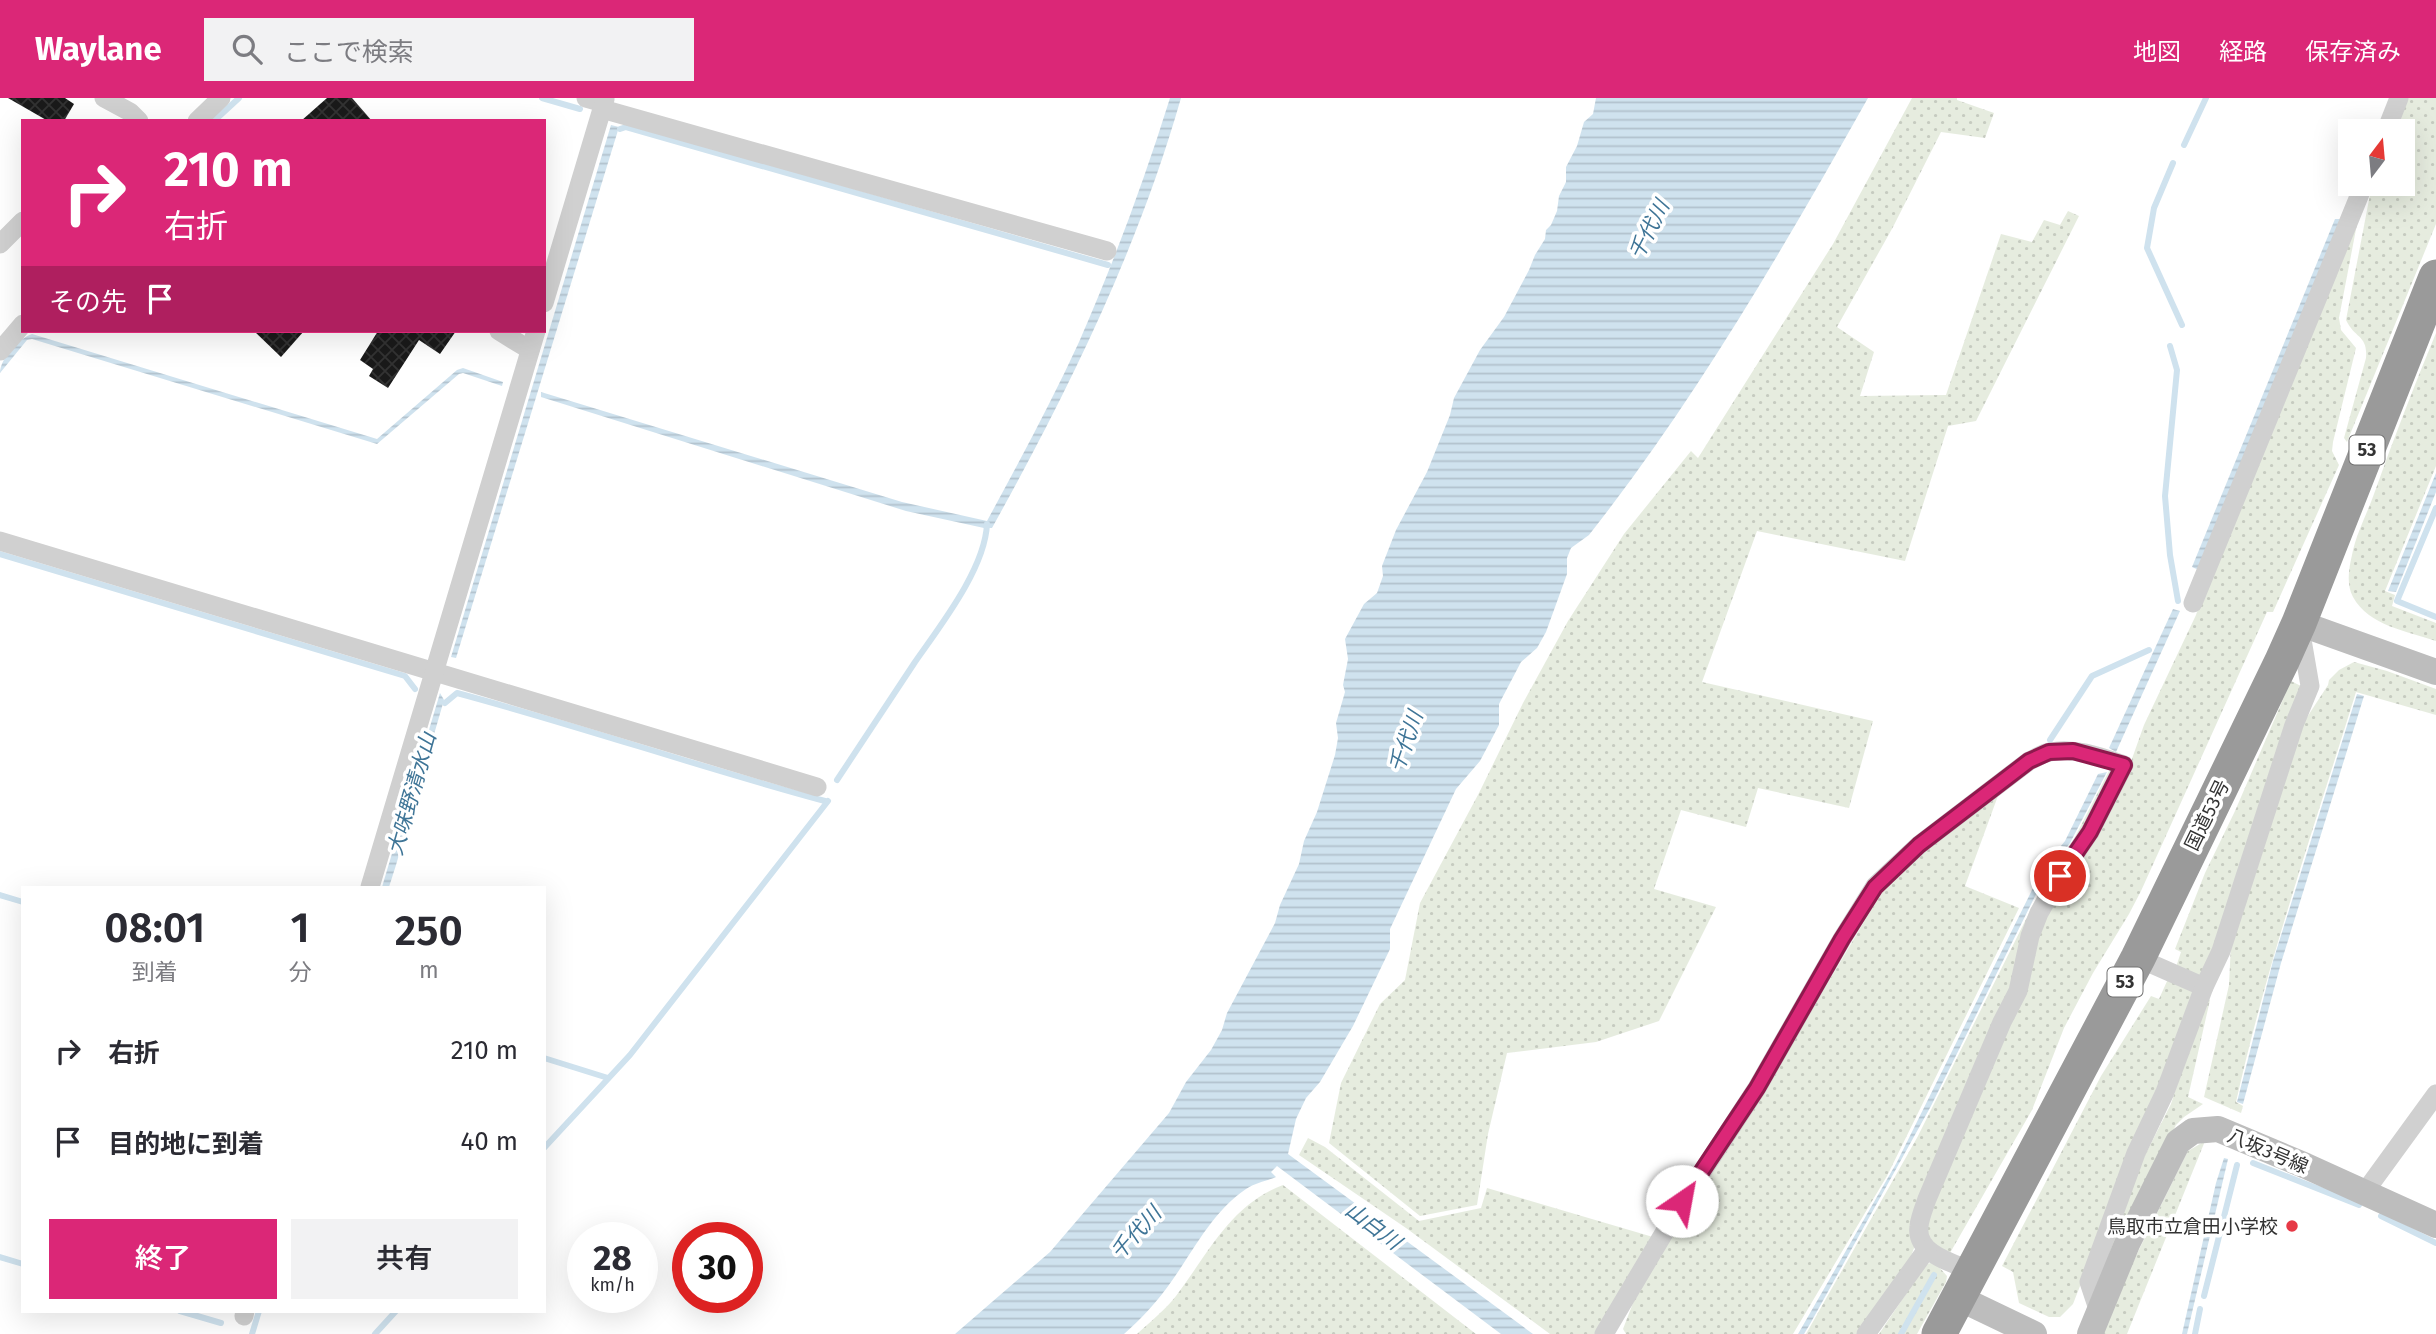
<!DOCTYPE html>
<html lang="ja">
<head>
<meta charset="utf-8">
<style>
	body { margin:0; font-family:"Fira Sans","Noto Sans JP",sans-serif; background:#f2f2f3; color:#2b2b33; height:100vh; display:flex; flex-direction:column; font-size:26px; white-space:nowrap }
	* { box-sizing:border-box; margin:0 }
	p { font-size:23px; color:#7c7c81 }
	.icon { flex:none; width:38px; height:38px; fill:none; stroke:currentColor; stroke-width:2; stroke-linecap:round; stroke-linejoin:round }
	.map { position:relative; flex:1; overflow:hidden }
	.details { position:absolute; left:21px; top:788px; width:525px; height:427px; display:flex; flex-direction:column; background:#fff; border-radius:0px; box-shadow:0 7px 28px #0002 }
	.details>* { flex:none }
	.banner { position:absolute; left:21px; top:21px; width:525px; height:214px; border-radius:0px; box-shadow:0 7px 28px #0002; background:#db2777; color:#fff; overflow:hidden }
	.needle { width:46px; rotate:16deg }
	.fabs { position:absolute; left:2338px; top:21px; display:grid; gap:14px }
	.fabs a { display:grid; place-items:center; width:77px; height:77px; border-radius:0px; background:#fff; box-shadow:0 7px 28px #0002; font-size:35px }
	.speed { position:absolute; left:567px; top:1124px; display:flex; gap:14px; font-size:35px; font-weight:700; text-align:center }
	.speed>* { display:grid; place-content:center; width:91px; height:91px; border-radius:50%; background:#fff; box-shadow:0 7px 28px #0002; line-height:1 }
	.speed small { font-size:18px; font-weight:400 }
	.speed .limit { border:10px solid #d22; background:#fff; color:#111 }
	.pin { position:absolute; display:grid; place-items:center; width:60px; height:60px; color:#fff; margin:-30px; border:4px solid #fff; border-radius:50%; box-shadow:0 2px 7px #0007 }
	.me { position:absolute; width:77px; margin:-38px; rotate:33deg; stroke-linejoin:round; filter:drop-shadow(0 0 5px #0008) }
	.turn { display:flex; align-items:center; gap:24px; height:147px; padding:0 28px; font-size:32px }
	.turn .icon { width:91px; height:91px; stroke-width:2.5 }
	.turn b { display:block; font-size:49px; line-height:60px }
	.then { display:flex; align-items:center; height:66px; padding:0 28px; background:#0003; gap:14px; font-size:26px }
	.eta { display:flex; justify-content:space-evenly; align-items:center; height:119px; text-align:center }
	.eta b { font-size:42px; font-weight:600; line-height:49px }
	.button { display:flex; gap:14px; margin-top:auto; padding:14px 28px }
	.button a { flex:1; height:80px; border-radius:0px; background:#db2777; color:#fff; font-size:28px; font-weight:600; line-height:80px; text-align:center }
	.button a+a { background:#f2f2f3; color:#2b2b33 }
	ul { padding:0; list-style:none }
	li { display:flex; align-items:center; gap:21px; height:91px; padding:0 28px }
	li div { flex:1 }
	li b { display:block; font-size:26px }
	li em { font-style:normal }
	header { display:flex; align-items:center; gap:42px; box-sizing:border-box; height:98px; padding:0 35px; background:#db2777; color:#fff }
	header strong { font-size:33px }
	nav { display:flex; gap:38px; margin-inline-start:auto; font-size:24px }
	.search { width:490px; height:63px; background:#f2f2f3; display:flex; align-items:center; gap:18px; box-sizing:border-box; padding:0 24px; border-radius:0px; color:#7c7c81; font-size:26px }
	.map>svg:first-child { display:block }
	.green { fill:url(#green-dots) }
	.water { fill:url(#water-rules) }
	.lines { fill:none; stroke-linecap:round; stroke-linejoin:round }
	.stream { stroke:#cfe2ee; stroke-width:6 }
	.building { fill:url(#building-cross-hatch) }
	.street { stroke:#d0d0d0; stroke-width:19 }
	.secondary { stroke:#bdbdbd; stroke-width:26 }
	.highway { stroke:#9a9a9a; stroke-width:35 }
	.route-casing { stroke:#8e194d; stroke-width:18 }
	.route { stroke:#db2777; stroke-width:12 }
	.poi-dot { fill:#e63946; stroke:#fff; stroke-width:2.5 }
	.labels { text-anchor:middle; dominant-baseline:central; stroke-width:7; stroke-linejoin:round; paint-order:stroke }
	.shield { fill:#fff; stroke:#707070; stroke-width:2 }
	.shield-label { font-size:18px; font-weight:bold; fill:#333 }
	.street-label { font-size:19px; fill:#333; stroke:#fff }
	.poi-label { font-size:19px; fill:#333; stroke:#fff; text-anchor:end }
	.water-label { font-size:21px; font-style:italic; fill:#3f7597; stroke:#fff }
</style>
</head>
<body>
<header>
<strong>Waylane</strong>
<div class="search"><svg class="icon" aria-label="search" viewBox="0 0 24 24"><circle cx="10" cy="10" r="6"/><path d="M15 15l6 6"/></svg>ここで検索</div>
<nav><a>地図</a><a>経路</a><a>保存済み</a></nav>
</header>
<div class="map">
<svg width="2436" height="1236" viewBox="0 0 2436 1236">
	<defs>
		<pattern id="green-dots" width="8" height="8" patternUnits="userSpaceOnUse" patternTransform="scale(1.75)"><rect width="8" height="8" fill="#e6ecdf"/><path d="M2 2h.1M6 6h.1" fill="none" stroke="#c6cbc0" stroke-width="1.8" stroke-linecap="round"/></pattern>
		<pattern id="water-rules" width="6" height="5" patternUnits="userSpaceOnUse" patternTransform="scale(1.75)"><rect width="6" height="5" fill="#cfe2ee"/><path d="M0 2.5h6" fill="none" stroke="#b2c2cd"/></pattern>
		<pattern id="building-cross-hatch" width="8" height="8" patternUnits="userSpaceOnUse" patternTransform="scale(1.75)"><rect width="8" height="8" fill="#1a1a1a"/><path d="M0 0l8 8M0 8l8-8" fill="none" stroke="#333"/></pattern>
	</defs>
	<rect width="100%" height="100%" fill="#fff"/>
	<g class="green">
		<polygon points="1912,0 1957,0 1957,2 1994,15 1985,40 1941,34 1893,129 1837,229 1874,254 1860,298 1946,297 2001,136 2032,144 2044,122 2060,127 2068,113 2079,118 1976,323 1948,328 1905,463 1757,433 1702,584 1873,623 1849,710 1758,690 1746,729 1681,712 1654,791 1716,809 1659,923 1596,944 1507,955 1488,1036 1477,1107 1420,1118 1329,1045 1341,985 1380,906 1405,882 1420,805 1479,695 1523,605 1568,523 1624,436 1691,353 1698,360 1833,146"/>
		<path d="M2404,0H2436V126L2347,344L2344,340L2366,260C2368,237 2355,241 2346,222L2372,86H2403V33H2391Z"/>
		<polygon points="2357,126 2339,220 2341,232 2356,250 2333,344 2332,353 2339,367 2273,514 2267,514 2141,793 2129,816 2093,875 2064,930 2032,1012 1950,1155 1934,1147 1924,1130 2031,848 2128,672 2144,627 2196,517 2207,485"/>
		<path d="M2436,235V368L2385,493L2395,497L2392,508L2436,525V543C2407,533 2369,528 2353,499C2346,486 2349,470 2352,457C2356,436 2367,416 2374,396C2393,342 2414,288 2436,235Z"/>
		<path d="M2354,564L2387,573L2436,591V617L2356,594C2314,730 2267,865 2236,1004L2243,1008L2241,1015L2204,999L2229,887L2231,845L2300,630L2328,587L2329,582L2339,572Z"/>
		<polygon points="2291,583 2301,588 2220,840 2201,880 2175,872 2181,854 2175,851 2205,775 2235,713"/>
		<polygon points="2111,669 2114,673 2015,875 1910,1161 1858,1236 1806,1236 1918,1038 2049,775 2074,741"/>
		<polygon points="1999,695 1965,788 2019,810 1887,1078 1793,1236 1626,1236 1623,1231 1638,1192 1770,983 1884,790 1941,737"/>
		<polygon points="2168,881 2195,894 2073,1206 2060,1219 2049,1219 2019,1205 2013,1174 2002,1168 2101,978 2151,898 2159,901"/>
		<polygon points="2205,899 2210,902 2188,999 2203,1006 2184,1019 2176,1027 2098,1176 2141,1065 2171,1006"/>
		<polygon points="1308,1040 1325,1049 1419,1123 1481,1110 1487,1090 1653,1139 1597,1236 1550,1236 1406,1130 1299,1057"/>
		<polygon points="2205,1043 2127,1236 2099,1236 2116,1198 2188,1053"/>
		<path d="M1283,1087L1476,1236H1137C1150,1224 1165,1212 1176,1198C1208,1156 1230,1107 1283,1087Z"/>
		<polygon points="1931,1165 1938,1168 1947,1178 1946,1184 1917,1236 1879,1236 1926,1166"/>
	</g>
	<g class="water">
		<path d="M1170,0H1181C1138,151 1068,293 992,430H984L906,413L541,299V294L902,404L987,423C1019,364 1051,305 1079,244C1114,164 1144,83 1170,0Z"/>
		<path d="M1596,0H1868C1783,151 1696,301 1589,437L1571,450L1567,460V476L1546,534L1537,550L1521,564L1499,606V627L1480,663L1456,691L1390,831V851L1353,928L1320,984L1306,1000L1296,1021L1288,1056L1533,1236H1501L1277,1068L1271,1074L1276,1079C1266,1083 1255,1085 1246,1091C1212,1114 1194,1152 1171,1184C1158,1203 1141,1221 1124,1236H955L1050,1154L1169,1015L1186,984L1211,952L1222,932L1227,915L1275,825L1280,807L1299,766L1304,743L1317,714L1335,657L1338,640L1336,625L1345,594L1343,587L1348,561L1345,541L1364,506L1377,495L1383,478L1382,468L1396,432L1427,374L1450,317L1454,300L1480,252L1504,219L1529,172L1535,157L1545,141L1546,132L1551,127L1557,113L1559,98L1566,84V69L1577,48L1584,24L1593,16Z"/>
		<polygon points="611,27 619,29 456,560 451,559"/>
		<polygon points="2335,121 2345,121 2199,472 2192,469"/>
		<path d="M32,236L377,341L457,272L463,270L503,284L502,288L463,275L459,276L377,346L32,241L27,242L0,275C0,261 19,240 32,236Z"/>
		<polygon points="2436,375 2436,394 2396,494 2388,493"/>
		<polygon points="2173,511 2180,513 2116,654 2109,650"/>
		<polygon points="440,595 444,602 396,767 389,789 382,789"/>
		<polygon points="2357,596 2364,598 2281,865 2243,1006 2237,1004 2273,863"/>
		<polygon points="2107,674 2070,745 2047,774 1931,1008 1810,1226 1804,1236 1798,1236 1897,1064 2043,770 2065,743 2098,676"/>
		<polygon points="2224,1060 2228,1061 2187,1236 2182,1236 2216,1085"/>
	</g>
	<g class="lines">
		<g class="stream">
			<polyline points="542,0 580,11"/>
			<polyline points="214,23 239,0"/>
			<polyline points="620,31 626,29 1108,167"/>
			<polyline points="2184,47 2206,0"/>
			<polyline points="2173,65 2154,110 2147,150 2182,227"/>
			<polyline points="2170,248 2177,272 2165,398 2170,457 2178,503"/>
			<polyline points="2436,410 2397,503 2436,519"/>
			<polyline points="0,456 405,578 415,591"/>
			<path d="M445,605L457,595C580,628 702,670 825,703"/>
			<polyline points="2050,642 2092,578 2149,552"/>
			<path d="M837,682C863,642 889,603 915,564C940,528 985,471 987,426"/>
			<polyline points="0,797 23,804"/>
			<polyline points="544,960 608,980"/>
			<polyline points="544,1050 630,957 828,703"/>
			<polyline points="2253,1065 2359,1107"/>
			<polyline points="2381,1118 2436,1145"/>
			<polyline points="0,1159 23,1166"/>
			<polyline points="2204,1198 2237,1067"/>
			<polyline points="180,1213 221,1225"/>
			<polyline points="252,1236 259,1213"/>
			<polyline points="375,1236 396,1213"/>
			<polyline points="1901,1236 1934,1177"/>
			<polyline points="2195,1236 2200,1211"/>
		</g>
	</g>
	<g class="building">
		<polygon points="8,0 65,0 74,6 64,23 48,23"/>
		<polygon points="327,0 352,0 372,23 301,23"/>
		<polygon points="254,233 304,233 281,259"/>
		<polygon points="378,233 456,233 440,256 419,242 388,290 369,278 373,271 360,262"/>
	</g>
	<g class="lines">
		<g class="street">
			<polyline points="104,0 130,14 139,23"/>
			<polyline points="586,0 604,5"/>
			<polyline points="602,11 1107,153"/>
			<polyline points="197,23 221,0"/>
			<polyline points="2386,33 2399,0"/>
			<polyline points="0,146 23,123"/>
			<polyline points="544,205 605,1"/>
			<polyline points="499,233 530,252"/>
			<polyline points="0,253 23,226"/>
			<polyline points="0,443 817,689"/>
			<polyline points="2193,505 2364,86"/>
			<polyline points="370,789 536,233"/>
			<polyline points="2138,860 2204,889"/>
			<polyline points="2364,1095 2436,996"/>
			<polyline points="2099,1214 2089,1184 2136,1055 2165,994 2204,889 2221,853 2294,627 2310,588 2300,530"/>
			<polyline points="244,1218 245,1213"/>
			<path d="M1604,1236L1683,1103L1757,990L1842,841L1875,788L1919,747L2029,663C2036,660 2043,655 2050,654C2075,649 2101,659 2124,667L2090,734L2060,778L2039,815L2030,838L2018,893L2002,924L1927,1101C1924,1110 1920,1119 1919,1128C1915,1156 1953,1165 1974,1174"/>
			<polyline points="1866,1236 1927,1151"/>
		</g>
		<g class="secondary">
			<polyline points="2299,525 2436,574"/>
			<polyline points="1959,1200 2034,1236"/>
			<polyline points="2090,1236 2127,1146 2178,1044 2193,1033 2218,1031 2306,1068 2436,1127"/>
		</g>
		<polyline class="highway" points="1939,1236 2138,860 2282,563 2299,525 2436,179"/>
	</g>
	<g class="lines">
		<g class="route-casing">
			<polyline id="route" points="1682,1103 1757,990 1842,841 1875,789 1919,747 2029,663 2049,654 2073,653 2124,667 2090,734 2060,778"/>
		</g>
		<use href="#route" class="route"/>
	</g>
	<circle class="poi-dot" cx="2292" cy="1128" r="7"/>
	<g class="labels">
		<g class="shield">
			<rect x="2349.5" y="337.5" width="35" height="29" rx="5"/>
			<rect x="2107.5" y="869.5" width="35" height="29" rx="5"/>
		</g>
		<g class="shield-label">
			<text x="2367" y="352">53</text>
			<text x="2125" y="884">53</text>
		</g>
		<g class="street-label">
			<text transform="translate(2207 717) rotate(-64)">国道53号</text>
			<text transform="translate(2268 1053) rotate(23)">八坂3号線</text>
		</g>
		<g class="poi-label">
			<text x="2278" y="1128">鳥取市立倉田小学校</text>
		</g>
		<g class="water-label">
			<text transform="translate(1649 132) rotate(-63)">千代川</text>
			<text transform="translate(1406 644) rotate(-71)">千代川</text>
			<text transform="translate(412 696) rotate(-74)">大味野清水山</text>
			<text transform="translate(1373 1128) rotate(37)">山白川</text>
			<text transform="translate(1136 1135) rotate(-48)">千代川</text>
		</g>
	</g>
</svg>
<div class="fabs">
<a><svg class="needle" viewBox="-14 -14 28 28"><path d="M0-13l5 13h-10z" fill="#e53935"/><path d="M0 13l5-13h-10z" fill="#7c7c81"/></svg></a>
</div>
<div class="speed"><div>28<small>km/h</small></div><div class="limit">30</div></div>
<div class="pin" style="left:2060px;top:778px;background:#d93025"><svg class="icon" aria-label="arrive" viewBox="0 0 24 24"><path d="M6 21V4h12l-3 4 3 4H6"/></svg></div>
<svg class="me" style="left:1682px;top:1103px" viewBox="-20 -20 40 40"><circle r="19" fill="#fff"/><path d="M0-13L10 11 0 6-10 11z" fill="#db2777"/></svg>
<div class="banner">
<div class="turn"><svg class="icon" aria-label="right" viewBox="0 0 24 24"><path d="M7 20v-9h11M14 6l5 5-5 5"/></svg><div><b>210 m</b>右折</div></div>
<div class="then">その先<svg class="icon" aria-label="arrive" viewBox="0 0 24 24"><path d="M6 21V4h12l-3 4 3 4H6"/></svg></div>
</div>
<section class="details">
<div class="eta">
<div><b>08:01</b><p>到着</p></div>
<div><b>1</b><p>分</p></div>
<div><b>250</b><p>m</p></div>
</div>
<ul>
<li><svg class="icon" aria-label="right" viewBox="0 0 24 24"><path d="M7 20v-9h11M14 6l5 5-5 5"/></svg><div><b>右折</b></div><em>210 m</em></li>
<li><svg class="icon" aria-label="arrive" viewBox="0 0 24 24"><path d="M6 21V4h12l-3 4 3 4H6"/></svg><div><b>目的地に到着</b></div><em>40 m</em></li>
</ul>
<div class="button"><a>終了</a><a>共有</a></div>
</section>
</div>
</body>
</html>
